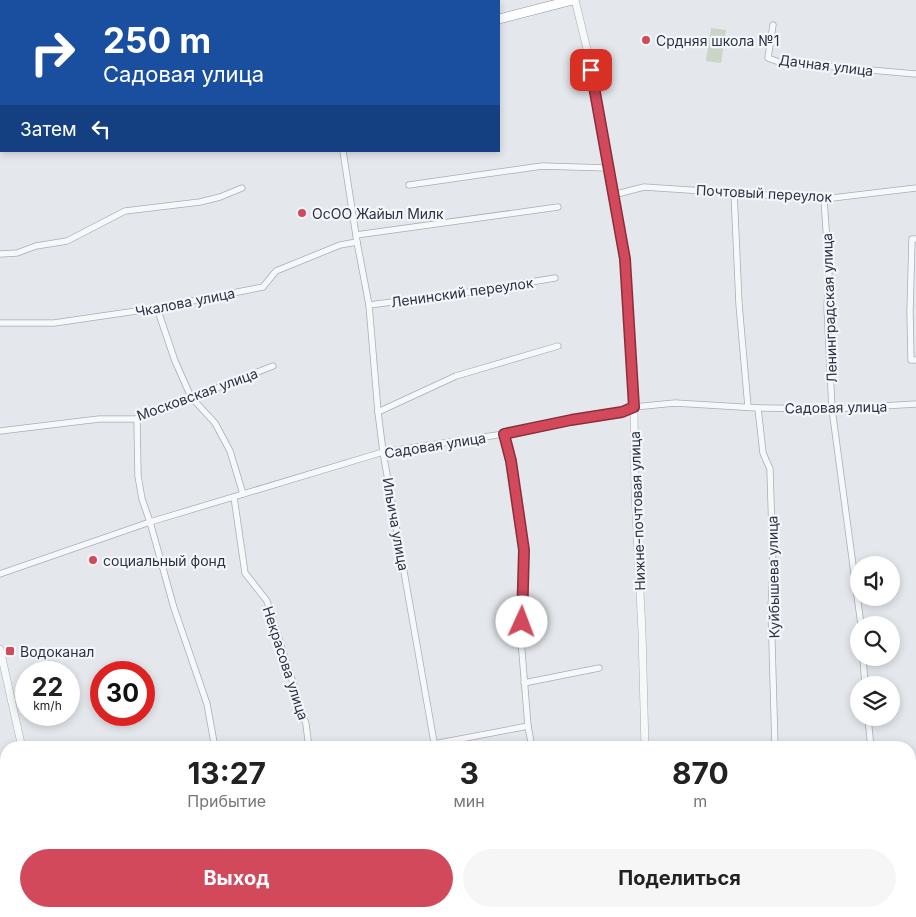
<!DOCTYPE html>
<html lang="ru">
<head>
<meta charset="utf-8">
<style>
	body { margin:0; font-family:Inter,sans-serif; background:#f6f6f6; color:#222; height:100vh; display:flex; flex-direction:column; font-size:19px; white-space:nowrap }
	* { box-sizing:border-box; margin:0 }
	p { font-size:16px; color:#767676 }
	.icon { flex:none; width:28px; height:28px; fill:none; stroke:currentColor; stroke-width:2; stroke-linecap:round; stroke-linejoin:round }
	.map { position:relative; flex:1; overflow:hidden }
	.details { position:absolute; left:0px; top:741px; width:916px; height:176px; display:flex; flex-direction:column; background:#fff; border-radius:20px 20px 0 0; box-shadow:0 2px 8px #0003 }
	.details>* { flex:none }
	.guide { position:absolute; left:0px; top:0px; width:500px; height:152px; box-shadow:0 2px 8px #0003; background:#1a4fa0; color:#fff; overflow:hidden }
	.controls { position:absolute; left:850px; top:556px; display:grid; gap:10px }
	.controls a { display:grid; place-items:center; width:50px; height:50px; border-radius:50%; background:#fff; box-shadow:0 2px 8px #0003; font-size:25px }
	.speed { position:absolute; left:15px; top:661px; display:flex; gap:10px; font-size:25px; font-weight:700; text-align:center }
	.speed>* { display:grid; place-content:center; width:65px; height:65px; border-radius:50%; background:#fff; box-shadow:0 2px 8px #0003; line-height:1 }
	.speed small { font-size:12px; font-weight:400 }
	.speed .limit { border:8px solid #d22; background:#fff; color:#111 }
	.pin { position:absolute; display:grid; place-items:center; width:42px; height:42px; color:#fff; margin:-21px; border-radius:10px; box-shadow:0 2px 8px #0006 }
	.me { position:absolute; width:55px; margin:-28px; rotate:2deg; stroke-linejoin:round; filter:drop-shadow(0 0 4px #0008) }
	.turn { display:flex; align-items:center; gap:18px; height:105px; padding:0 20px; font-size:22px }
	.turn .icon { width:65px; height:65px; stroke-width:2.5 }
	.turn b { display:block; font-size:35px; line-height:42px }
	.then { display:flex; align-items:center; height:48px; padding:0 20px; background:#0003; gap:10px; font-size:19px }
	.eta { display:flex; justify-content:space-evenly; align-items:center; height:85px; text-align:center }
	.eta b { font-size:30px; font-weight:700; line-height:35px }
	.cta { display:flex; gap:10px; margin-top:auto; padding:10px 20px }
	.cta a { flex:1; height:58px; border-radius:30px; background:#d1495b; color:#fff; font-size:20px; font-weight:700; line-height:58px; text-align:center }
	.cta a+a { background:#f6f6f6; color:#222 }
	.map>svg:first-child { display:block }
	.green { fill:#c9d6c5 }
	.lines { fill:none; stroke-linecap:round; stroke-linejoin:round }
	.minor-casing { stroke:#a9aeb7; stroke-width:7 }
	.tertiary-casing { stroke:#a9aeb7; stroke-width:8 }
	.trunk-casing { stroke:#8b94a3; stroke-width:10 }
	.minor { stroke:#f7f8fa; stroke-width:5.5 }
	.tertiary { stroke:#f7f8fa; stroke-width:7 }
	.trunk { stroke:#fff; stroke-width:9 }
	.rail-casing { stroke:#7d8696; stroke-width:3 }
	.rail { stroke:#f4f6f9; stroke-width:1; stroke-dasharray:4; stroke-linecap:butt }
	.route-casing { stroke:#882f3b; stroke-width:12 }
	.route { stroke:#d1495b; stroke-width:9 }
	.poi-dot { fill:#d1495b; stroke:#f4f6f9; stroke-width:2 }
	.labels { text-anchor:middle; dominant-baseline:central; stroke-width:4.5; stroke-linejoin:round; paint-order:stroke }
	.poi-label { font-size:14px; fill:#2b3445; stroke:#f4f6f9; text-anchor:start }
	.street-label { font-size:14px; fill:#2b3445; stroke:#f4f6f9 }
</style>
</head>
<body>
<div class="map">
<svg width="916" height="917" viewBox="0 0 916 917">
	<rect width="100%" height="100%" fill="#e4e7ec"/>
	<polygon class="green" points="711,28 726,30 721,63 706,61"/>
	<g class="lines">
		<g class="minor-casing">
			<g id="minor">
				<polyline points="134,0 135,1"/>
				<polyline points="53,1 55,0"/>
				<polyline points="213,1 215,0"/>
				<polyline points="0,22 1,21"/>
				<polyline points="773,25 768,58 779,62 916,74"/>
				<polyline points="343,151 357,242 369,305 378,412 383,452 435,748"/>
				<polyline points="409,185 542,166 608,168"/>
				<polyline points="734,192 739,304 748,407"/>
				<polyline points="613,195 644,187 824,199 916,188"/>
				<polyline points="824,199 829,272 827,307 832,409 861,625"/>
				<polyline points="356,235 558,207"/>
				<polyline points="916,239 912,239 910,312 911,360 916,360"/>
				<polyline points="0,254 17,253 36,246 67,241 125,211 200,202 220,197 242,188"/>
				<polyline points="369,305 463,293 555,278"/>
				<polyline points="157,308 175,361 191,397 215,423 230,451 243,494"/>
				<polyline points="0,323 54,323 157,308 263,287 276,271 340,245 357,242"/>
				<polyline points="758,408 763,453 770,469 773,568 771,607 775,748"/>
				<polyline points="378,412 456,376 558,346"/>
				<polyline points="137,419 138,476 142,499 150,522 174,608 207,704 215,748"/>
				<polyline points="0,431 99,419 137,419 273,366"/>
				<polyline points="504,434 511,461 524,550 521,640 528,726 532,748"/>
				<polyline points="234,497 245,573 267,601 306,724 309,748"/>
				<polyline points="0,574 150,522 383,452 504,434 571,420 622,412 634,407 675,403 758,408 832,409 916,404"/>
				<polyline points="863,658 865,685"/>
				<polyline points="524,683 599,668"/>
				<polyline points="868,718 871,748"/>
				<polyline points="434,744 528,726"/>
				<polyline points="146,911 147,917"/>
				<polyline points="262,911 264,917"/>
				<polyline points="348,911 350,917"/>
				<polyline points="505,911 521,914"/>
				<polyline points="432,917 447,911"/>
			</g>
		</g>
		<g class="tertiary-casing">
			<g id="tertiary">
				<polyline points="410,0 411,1"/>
				<polyline points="575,0 588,53 625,259 634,407 635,492 642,632 645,748"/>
				<polyline points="0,649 22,748"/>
				<polyline points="910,835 916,836"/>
				<polyline points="55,911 56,917"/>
			</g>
		</g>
		<g class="trunk-casing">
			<g id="trunk">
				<polyline points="499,19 573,0"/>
				<polyline points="0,146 1,145"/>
			</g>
		</g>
		<use href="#minor" class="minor"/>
		<use href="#tertiary" class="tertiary"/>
		<use href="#trunk" class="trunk"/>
		<g class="rail-casing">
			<g id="rail">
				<polyline points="910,872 916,871"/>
				<polyline points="910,880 916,879"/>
				<polyline points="910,889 916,889"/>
				<polyline points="819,911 846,917"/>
				<polyline points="670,916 709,911"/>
				<polyline points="563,917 607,911"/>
				<polyline points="600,917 640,912"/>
				<polyline points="633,917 678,911"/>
				<path d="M724,917C755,913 788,911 819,917"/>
			</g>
		</g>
		<use href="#rail" class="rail"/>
	</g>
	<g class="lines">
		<g class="route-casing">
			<polyline id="route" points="522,622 524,550 511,461 504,434 571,420 622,412 634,407 625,259 591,70"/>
		</g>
		<use href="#route" class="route"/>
	</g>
	<g class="poi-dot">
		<circle cx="646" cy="40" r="5"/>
		<circle cx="302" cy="213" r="5"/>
		<circle cx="93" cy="560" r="5"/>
		<rect x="5" y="646" width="10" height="10" rx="2.5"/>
	</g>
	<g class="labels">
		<g class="poi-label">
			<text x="656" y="40">Срдняя школа №1</text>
			<text x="312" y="213">ОсОО Жайыл Милк</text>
			<text x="103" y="560">социальный фонд</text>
			<text x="20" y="651">Водоканал</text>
		</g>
		<g class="street-label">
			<text transform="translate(826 65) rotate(7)">Дачная улица</text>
			<text transform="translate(764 193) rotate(3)">Почтовый переулок</text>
			<text transform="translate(462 292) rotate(-8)">Ленинский переулок</text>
			<text transform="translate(185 302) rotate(-11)">Чкалова улица</text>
			<text transform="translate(829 308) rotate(-92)">Ленинградская улица</text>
			<text transform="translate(197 394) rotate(-20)">Московская улица</text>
			<text transform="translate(836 407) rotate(-1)">Садовая улица</text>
			<text transform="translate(435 445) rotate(-9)">Садовая улица</text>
			<text transform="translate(637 511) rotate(-92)">Нижне-почтовая улица</text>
			<text transform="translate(396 524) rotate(80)">Ильича улица</text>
			<text transform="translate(773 577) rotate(-91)">Куйбышева улица</text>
			<text transform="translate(286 663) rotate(72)">Некрасова улица</text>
		</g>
	</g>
</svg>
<div class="controls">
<a><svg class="icon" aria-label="sound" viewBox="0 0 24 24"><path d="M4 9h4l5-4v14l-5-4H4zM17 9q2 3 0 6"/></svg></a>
<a><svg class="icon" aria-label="search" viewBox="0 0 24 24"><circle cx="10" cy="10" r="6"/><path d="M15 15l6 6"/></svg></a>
<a><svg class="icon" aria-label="layers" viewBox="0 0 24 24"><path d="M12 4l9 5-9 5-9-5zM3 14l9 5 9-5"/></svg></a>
</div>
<div class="speed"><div>22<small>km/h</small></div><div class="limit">30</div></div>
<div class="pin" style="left:591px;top:70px;background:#d93025"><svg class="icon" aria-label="arrive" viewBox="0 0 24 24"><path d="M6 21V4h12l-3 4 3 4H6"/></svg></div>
<svg class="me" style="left:522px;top:622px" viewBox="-20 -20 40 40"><circle r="19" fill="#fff"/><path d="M0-13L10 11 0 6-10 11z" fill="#d1495b"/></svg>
<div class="guide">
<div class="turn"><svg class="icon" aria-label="right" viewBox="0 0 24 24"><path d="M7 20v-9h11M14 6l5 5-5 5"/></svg><div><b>250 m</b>Садовая улица</div></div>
<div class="then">Затем<svg class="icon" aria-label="left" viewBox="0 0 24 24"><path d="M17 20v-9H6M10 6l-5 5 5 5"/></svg></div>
</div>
<section class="details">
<div class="eta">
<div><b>13:27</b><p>Прибытие</p></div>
<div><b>3</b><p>мин</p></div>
<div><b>870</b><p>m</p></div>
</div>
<div class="cta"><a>Выход</a><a>Поделиться</a></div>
</section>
</div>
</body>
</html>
